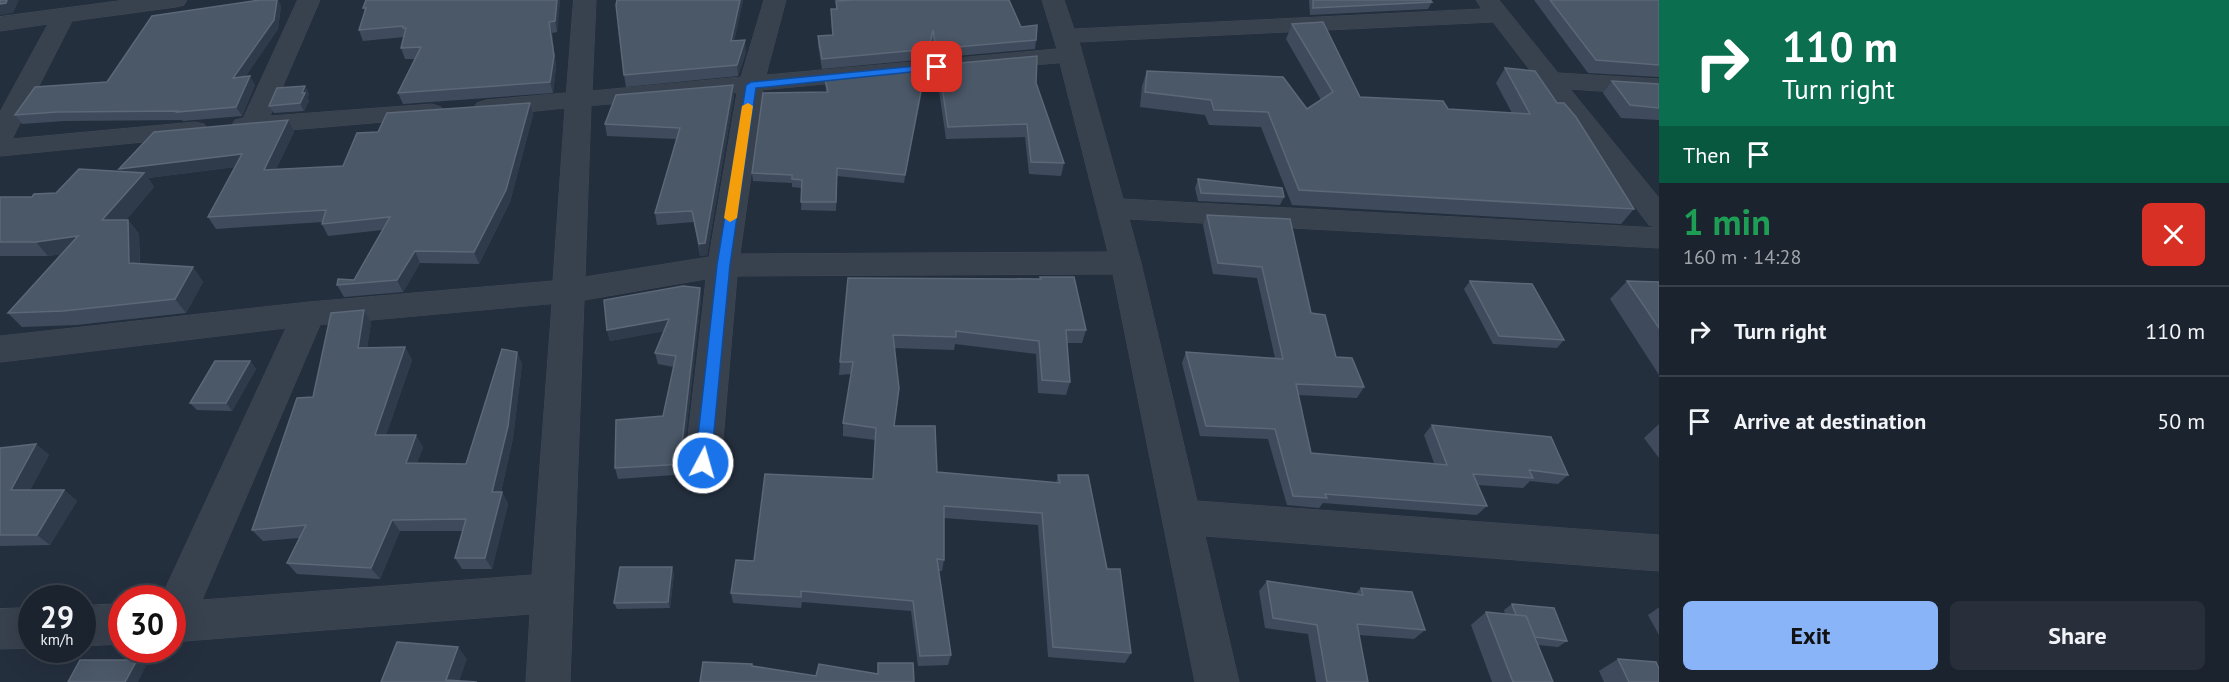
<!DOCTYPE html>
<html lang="en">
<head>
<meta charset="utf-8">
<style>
	body { margin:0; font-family:"PT Sans",sans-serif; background:#282f3a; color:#f1f3f6; height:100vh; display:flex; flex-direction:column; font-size:22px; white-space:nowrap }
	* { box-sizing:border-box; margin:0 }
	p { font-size:20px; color:#a0a4aa }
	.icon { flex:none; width:33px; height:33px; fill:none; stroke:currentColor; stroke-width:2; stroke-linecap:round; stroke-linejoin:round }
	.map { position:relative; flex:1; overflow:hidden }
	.drawer { display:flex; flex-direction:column; background:#1b232e; width:570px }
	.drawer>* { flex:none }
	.guide { background:#0b6e4f; color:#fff; overflow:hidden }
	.speed { position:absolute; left:18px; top:585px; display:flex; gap:12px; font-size:30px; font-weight:700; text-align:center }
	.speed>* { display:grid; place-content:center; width:78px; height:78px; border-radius:50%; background:#1b232e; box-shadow:0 6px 24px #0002,0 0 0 2px #39404a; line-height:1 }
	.speed small { font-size:15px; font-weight:400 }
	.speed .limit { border:9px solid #d22; background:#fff; color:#111 }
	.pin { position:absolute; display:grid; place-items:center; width:51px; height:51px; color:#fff; margin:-26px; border-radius:12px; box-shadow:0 3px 9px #0006 }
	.me { position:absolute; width:66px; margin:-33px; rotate:6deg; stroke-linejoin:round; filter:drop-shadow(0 0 4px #0008) }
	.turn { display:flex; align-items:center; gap:21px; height:126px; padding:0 24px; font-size:27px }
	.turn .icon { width:78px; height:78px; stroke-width:2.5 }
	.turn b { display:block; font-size:42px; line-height:51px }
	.then { display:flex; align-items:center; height:57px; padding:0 24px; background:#0003; gap:12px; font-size:22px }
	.round { display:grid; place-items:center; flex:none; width:63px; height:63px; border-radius:9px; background:#282f3a }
	.summary { display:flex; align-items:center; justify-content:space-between; height:102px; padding:0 24px }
	h1 { font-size:36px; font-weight:700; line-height:45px; color:#1e9e55 }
	.primary-button { display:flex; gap:12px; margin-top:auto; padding:12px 24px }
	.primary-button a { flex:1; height:69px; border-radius:9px; background:#8ab4f8; color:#111; font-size:24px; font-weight:700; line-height:69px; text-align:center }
	.primary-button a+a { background:#282f3a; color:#f1f3f6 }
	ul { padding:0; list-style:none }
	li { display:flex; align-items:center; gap:18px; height:90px; padding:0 24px; border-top:2px solid #39404a }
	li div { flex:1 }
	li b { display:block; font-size:22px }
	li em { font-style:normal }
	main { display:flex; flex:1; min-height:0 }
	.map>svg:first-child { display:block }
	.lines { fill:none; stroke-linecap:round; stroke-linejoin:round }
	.minor-casing { stroke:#414a57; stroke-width:1 }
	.minor { fill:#38414e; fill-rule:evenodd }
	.wall { fill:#3f4b5c }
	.shaded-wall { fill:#2f3b4b }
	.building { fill:#4b5868; stroke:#5c6777; stroke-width:1.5 }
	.route { fill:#1a73e8; stroke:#114b97; stroke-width:1.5 }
	.slow { fill:#f59e0b }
</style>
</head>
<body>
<main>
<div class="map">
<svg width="1659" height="682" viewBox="0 0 1659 682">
	<rect width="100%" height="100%" fill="#242f3e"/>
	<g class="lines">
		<g class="minor-casing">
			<g id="minor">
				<polygon points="126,0 187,0 184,5 176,7 72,21 12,139 195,122 204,124 208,130 204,136 0,156 0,112 48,24 0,31 0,17"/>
				<polygon points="298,0 320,0 270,116 432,104 441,107 445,112 441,117 244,134 235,132 231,126 235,120 243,118"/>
				<path d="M574,0H596L592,91L741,77L764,0H786L766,75L1057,49L1042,0H1064L1074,29L1482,9L1476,0H1499L1558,73L1659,79V95L1570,89L1659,198V228L1649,225L1493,22L1079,42L1123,199L1659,228V248L1129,219L1141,263L1197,501L1659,535V571L1205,536L1239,682H1195L1113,274L737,276L721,463L716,474L703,478L690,474L685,463L706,279L584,300L570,682H526L530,614L172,642V598H161L286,328L0,362V336L309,302L553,281L565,108L486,116L477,113L473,108L477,103L486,100L566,93ZM1060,63L1108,252L740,254L763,90ZM737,93L709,257L585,277L591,106ZM552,304L532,575L202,600L320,325Z"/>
				<polygon points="122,604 122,644 82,646 82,606"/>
				<polygon points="32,608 32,648 0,649 0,609"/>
			</g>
		</g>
		<use href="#minor" class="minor"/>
	</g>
	<g class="wall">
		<polygon points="260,0 278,0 281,6 278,29 245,77 255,85 242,116 183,121 182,120 64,121 22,124 15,115 107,82"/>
		<polygon points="560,0 557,32 552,33 556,67 553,93 403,104 398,93 415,59 405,59 401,48 404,37 363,41 359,30 365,11 363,8"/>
		<polygon points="617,0 743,0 734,41 746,52 738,76 626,87 624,75"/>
		<polygon points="1309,0 1430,0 1432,2 1428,9 1310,15"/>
		<polygon points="1534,0 1659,0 1659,77 1588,73"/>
		<polygon points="836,1 1021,27 1036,40 1035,49 935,58 932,39 928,59 822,69 818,45 818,36 832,35 831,9 836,9"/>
		<polygon points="1292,24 1360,97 1448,109 1512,113 1496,83 1505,68 1557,103 1634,209 1621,224 1292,205 1261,127 1209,125 1205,115 1140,107 1142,86 1147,71 1307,109 1321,100 1286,39"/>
		<polygon points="939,65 1036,83 1064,163 1061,176 1029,174 1025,137 946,139 937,77"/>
		<polygon points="925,70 904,183 837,176 836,211 801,210 802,188 792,187 792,183 753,181 752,173 826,92 825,79"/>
		<polygon points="1612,81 1659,84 1659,120 1621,118 1603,93"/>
		<polygon points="305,86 309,94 307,98 309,101 304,111 274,113 269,106"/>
		<polygon points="734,96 707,255 700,256 694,222 657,225 655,213 676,139 607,136 605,124"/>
		<polygon points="530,103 533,115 510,202 479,264 420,263 403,292 344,297 337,285 354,280 382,230 328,236 322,224 322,222 216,229 208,217 235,167 148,178 154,187 126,220 128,220 139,234 140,264 193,267 203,282 186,313 76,325 22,327 8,313 61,254 48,256 0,256 0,197 32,197 56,193 121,172 294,132 276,169 343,166 378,132"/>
		<polygon points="1198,179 1284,197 1280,205 1198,201 1195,188"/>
		<polygon points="1207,215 1311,313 1336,357 1364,387 1357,398 1298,395 1311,453 1434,463 1424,435 1432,425 1568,475 1558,484 1530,481 1523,488 1478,485 1487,506 1477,515 1323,503 1319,508 1287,505 1268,439 1200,436 1182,363 1186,352 1275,358 1257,278 1213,274 1203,225"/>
		<polygon points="1040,277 1086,330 1082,343 1067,343 1070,382 1066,395 1038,393 1036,354 955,344 954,350 894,348 898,401 894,426 937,472 1056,483 1058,475 1107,569 1131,653 1125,663 1048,657 1038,525 944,518 944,560 942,571 938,571 951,655 948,665 918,666 911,611 802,602 801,608 733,603 731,593 754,561 873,479 875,440 843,436 843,423 851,374 839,375 840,362 848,278 1040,279"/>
		<polygon points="1470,281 1564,340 1557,348 1493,344 1464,289"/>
		<polygon points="1627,281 1659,282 1659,375 1610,299"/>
		<polygon points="700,288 701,299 683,459 688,474 618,479 615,468 663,416 674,367 658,364 655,353 664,331 610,341 607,330"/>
		<polygon points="364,310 371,323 367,348 405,347 412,360 386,435 423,447 417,463 466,464 517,352 522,364 513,438 501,492 502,492 508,504 492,569 462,569 455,558 463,531 400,531 380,579 297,574 287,563 299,538 263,541 252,530 313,397"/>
		<polygon points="250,361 256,369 232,411 197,410 190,403"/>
		<polygon points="1659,424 1659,458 1644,438"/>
		<polygon points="36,444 49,455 30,490 64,490 77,501 50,545 0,546 0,448"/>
		<polygon points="674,573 670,608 617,609 614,603"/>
		<polygon points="1267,581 1355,594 1361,588 1425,630 1414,639 1359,635 1368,682 1316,682 1308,634 1265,628 1259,591"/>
		<polygon points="1512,604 1567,641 1558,647 1538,645 1553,682 1492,682 1471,625 1486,612 1505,614 1504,610"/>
		<polygon points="1658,608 1659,608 1659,635 1648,615"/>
		<polygon points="1618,659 1659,682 1604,682 1599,671"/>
	</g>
	<g class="shaded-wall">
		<polygon points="7,0 19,0 13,13 0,15 0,4"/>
		<polygon points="277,0 278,0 281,6 278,29 238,87 233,78"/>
		<polygon points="557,0 560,0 557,32 555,21"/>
		<polygon points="740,0 743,0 732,52 731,41"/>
		<polygon points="549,22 552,33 556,67 553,93 550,82"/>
		<polygon points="745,40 746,52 738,76 737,65"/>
		<polygon points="925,70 925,78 904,183 905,175"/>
		<polygon points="250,76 255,85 242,116 236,107"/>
		<polygon points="733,85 734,96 707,255 700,256 699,244"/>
		<polygon points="305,86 309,94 307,98 309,101 304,111 300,103 302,93"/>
		<polygon points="530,103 533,115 510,202 479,264 474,252"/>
		<polygon points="288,120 294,132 270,182 264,170"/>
		<polygon points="242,154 249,165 148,178 154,187 113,235 102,220 128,181 119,169"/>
		<polygon points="128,220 139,234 140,278 129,263"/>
		<polygon points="78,236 90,250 48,256 36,242"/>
		<polygon points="415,251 420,263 403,292 397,280"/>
		<polygon points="193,267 203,282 186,313 175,299"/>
		<polygon points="700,288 701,299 683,463 681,452"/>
		<polygon points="364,310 371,323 365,361 358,348"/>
		<polygon points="669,319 671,330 610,341 607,330"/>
		<polygon points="405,347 412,360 382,447 375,435"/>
		<polygon points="517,352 522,364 513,438 498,504 492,492"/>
		<polygon points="250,361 256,369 232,411 226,403"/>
		<polygon points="416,435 423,447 413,475 406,463"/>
		<polygon points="36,444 49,455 24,501 11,490"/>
		<polygon points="64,490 77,501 50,545 37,535"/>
		<polygon points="502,492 508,504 492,569 485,558"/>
		<polygon points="392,520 400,531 380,579 371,568"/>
		<polygon points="672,567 674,573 670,608 668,602"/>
		<polygon points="458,647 467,659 459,682 446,680"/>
		<polygon points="137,660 146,666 138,682 125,682"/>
	</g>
	<g class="building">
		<polygon points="0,0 7,0 6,3 0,4"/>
		<polygon points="260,0 277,0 274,20 233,78 250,76 236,107 177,112 178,111 57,112 15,115 35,87 107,82 152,16"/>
		<polygon points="366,0 557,0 555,21 549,22 554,56 550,82 398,93 421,47 401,48 406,28 403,28 403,26 359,30 366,8 363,8"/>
		<polygon points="617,0 740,0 731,41 745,40 737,65 624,75 616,5"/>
		<polygon points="853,0 1009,0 1021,27 1037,25 1036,40 936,49 933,30 929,49 822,59 818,36 833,35 831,9 837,9 836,1"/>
		<polygon points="1313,0 1430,0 1432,2 1313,8"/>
		<polygon points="1550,0 1659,0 1659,65 1596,60"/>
		<polygon points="1323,22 1360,97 1443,101 1448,109 1530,114 1505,68 1535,71 1557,103 1564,103 1576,117 1634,209 1299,190 1268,112 1214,110 1211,100 1145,92 1147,71 1283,77 1307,109 1333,92 1292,24"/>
		<polygon points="1037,56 1036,83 1064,163 1031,162 1027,124 948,127 939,65"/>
		<polygon points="925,70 905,175 837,168 836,202 801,202 802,180 792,179 792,175 752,173 763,93 828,92 825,79"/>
		<polygon points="1612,81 1659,84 1659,108 1630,105"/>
		<polygon points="733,85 705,243 699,244 692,211 655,213 680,128 605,124 616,95"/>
		<polygon points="305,86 302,93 305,93 300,103 269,106 277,88"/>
		<polygon points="530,103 506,190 474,252 415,251 397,280 337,285 338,279 354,280 390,217 322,224 326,210 208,217 242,154 119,169 154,132 288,120 264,170 343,166 357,133 378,132 387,113"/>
		<polygon points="79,169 144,173 102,220 128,220 129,263 193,267 175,299 63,311 8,313 78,236 36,242 0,242 0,197 32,197 34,194 56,193"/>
		<polygon points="1198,179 1282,188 1284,197 1201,193"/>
		<polygon points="1207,215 1290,219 1311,313 1325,315 1336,357 1352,358 1364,387 1296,384 1311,453 1447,465 1432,425 1551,437 1568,475 1529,470 1533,478 1473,474 1487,506 1325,494 1327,498 1293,496 1275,429 1206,426 1186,352 1283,359 1262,267 1218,263"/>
		<polygon points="1040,277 1074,277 1086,330 1066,330 1070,382 1042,380 1039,341 956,331 956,337 893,335 899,388 894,426 935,426 937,472 1060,483 1058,475 1088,475 1107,569 1120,569 1131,653 1053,647 1042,513 944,506 944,560 937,559 951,655 920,656 913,601 801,591 801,597 731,593 736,560 754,561 765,474 873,479 876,428 843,423 853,362 840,362 848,278 1041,279"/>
		<polygon points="1470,281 1532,284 1564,340 1499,336"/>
		<polygon points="1627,281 1659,282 1659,328"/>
		<polygon points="683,286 700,288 681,452 685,464 615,468 616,420 663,416 676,356 655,353 669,319 607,330 604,300"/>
		<polygon points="364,310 358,348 405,347 375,435 416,435 406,463 466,464 502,349 517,352 508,426 492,492 502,492 485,558 455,558 466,519 392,520 371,568 287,563 306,525 252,530 297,398 313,397 331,313"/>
		<polygon points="215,361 250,361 226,403 190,403"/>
		<polygon points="36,444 11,490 64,490 37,535 0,535 0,448"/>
		<polygon points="620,567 672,567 668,602 614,603"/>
		<polygon points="1267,581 1363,595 1361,588 1412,592 1425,630 1357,624 1368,682 1327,682 1317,625 1273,618"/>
		<polygon points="1512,604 1554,608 1567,641 1535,637 1526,616 1516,615"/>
		<polygon points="1486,612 1526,616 1553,682 1513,682"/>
		<polygon points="397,642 458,647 446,680 477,682 381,682"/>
		<polygon points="1618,659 1656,662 1659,669 1659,682 1629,682"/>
		<polygon points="80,660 137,660 125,682 68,682"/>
		<polygon points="703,662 752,664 752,666 816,676 819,664 878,674 878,663 913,663 914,682 700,682"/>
	</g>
	<polygon class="route" points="937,64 942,67 940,69 756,88 730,265 711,463 708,468 703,470 698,468 695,463 717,265 746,85 751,82"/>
	<polygon class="slow" points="748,103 753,106 737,218 730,222 724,218 742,106"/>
</svg>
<div class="speed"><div>29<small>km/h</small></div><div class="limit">30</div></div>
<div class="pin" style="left:937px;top:67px;background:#d93025"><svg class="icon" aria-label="arrive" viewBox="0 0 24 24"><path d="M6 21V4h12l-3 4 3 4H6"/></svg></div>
<svg class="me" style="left:703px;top:463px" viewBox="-20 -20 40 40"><circle r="17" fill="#1a73e8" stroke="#fff" stroke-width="3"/><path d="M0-11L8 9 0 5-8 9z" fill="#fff"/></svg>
</div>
<section class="drawer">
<div class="guide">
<div class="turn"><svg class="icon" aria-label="right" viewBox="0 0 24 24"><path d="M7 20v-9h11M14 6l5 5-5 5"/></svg><div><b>110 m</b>Turn right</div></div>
<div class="then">Then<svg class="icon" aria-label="arrive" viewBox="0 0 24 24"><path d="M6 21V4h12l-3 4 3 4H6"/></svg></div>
</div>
<div class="summary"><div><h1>1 min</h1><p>160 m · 14:28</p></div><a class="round" style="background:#d93025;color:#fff"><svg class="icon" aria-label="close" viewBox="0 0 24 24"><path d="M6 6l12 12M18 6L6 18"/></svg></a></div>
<ul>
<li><svg class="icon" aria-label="right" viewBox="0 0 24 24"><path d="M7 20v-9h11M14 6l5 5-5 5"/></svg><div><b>Turn right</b></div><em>110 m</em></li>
<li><svg class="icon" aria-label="arrive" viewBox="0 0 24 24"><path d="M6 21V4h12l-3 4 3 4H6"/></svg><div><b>Arrive at destination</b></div><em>50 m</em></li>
</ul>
<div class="primary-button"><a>Exit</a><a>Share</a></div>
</section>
</main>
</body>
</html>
